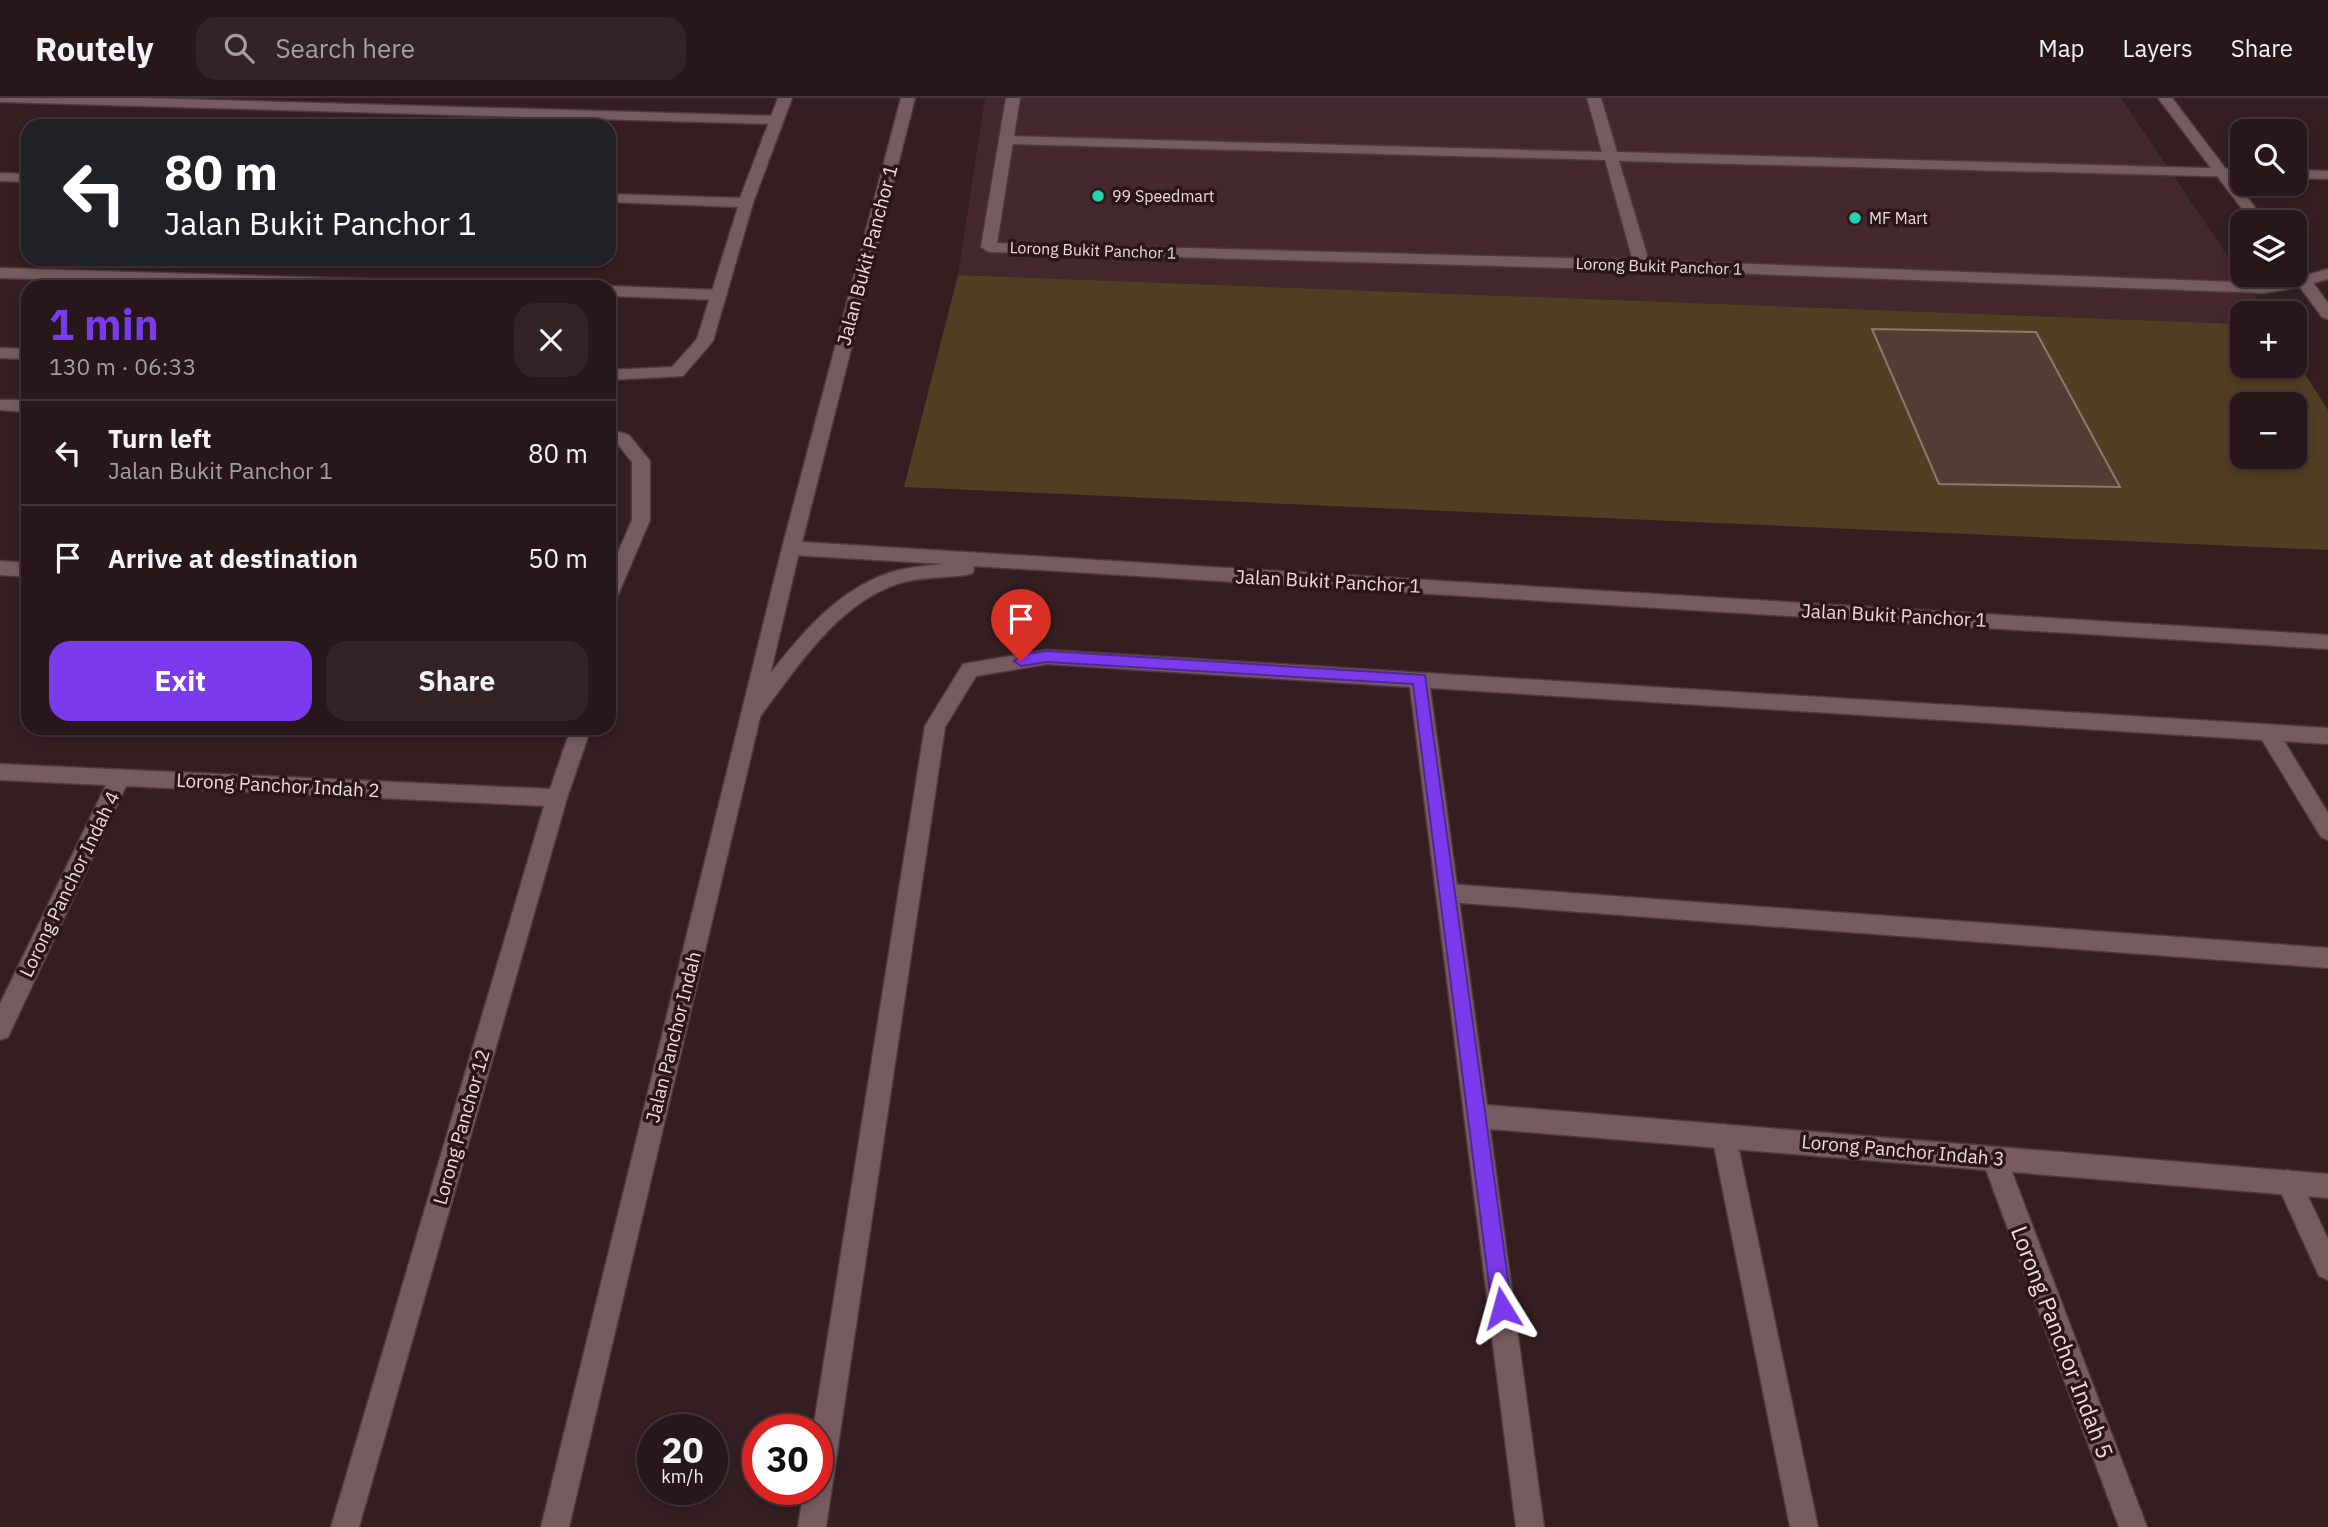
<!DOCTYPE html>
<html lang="en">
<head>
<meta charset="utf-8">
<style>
	body { margin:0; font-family:"IBM Plex Sans",sans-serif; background:#332327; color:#f1f3f6; height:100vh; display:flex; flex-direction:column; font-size:26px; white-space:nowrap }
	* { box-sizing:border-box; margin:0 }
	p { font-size:23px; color:#a49fa2 }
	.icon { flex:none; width:38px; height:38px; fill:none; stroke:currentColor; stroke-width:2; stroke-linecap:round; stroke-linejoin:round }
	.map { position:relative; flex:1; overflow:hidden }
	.drawer { position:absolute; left:21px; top:182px; width:595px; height:455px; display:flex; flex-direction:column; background:#27161a; border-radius:21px; box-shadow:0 4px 10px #0003,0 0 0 2px #433539 }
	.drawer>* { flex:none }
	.top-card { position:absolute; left:21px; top:21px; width:595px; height:147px; border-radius:21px; box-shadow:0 4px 10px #0003,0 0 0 2px #433539; background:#202124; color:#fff; overflow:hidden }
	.fabs { position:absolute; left:2230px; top:21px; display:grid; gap:14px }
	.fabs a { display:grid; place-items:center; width:77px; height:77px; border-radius:14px; background:#27161a; box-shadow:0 4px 10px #0003,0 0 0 2px #433539; font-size:35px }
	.speed { position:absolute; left:637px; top:1316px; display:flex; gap:14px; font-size:35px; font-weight:700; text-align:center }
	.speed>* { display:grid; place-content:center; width:91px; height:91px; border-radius:50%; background:#27161a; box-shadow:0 4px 10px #0003,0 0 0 2px #433539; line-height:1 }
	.speed small { font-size:18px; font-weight:400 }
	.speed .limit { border:10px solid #d22; background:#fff; color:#111 }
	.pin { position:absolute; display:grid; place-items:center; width:60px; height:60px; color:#fff; margin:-72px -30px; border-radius:50% 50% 50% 0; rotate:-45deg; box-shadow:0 0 7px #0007 }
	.pin .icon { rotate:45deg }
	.me { position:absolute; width:77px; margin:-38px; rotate:352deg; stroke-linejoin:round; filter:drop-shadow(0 0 5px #0008) }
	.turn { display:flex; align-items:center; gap:24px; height:147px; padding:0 28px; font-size:32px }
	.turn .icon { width:91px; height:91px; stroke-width:2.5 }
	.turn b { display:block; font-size:49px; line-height:60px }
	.round { display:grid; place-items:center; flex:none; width:74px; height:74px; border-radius:21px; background:#332327 }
	.headline { display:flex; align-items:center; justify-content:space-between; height:119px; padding:0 28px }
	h1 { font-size:42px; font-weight:700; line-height:52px; color:#7c3aed }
	.button { display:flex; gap:14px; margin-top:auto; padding:14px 28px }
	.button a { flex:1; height:80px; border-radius:21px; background:#7c3aed; color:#fff; font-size:28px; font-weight:700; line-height:80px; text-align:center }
	.button a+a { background:#332327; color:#f1f3f6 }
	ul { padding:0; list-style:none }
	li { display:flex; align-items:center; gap:21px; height:105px; padding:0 28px; border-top:2px solid #433539 }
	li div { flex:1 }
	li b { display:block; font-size:26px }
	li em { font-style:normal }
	header { display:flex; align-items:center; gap:42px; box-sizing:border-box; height:98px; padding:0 35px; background:#27161a; border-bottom:2px solid #433539 }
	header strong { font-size:33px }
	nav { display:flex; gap:38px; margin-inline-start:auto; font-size:24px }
	.search { width:490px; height:63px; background:#332327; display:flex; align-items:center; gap:18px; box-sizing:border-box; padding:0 24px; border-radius:21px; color:#a49fa2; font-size:26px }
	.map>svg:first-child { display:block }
	.built { fill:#44282d }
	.green { fill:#523e22; fill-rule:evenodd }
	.building { fill:#523c33; stroke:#90766d; stroke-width:2 }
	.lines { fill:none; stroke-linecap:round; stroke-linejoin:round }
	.lane-casing { stroke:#4d3a3d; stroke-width:3 }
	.street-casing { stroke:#4d3a3d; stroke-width:3 }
	.secondary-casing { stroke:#4d3a3d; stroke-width:3 }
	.lane { fill:#765c60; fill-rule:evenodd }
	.street { fill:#765c60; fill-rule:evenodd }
	.secondary { fill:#765c60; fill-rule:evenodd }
	.route { fill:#7c3aed; stroke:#51269a; stroke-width:2 }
	.poi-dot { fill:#1fd5b0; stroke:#2a1518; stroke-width:2.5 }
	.labels { text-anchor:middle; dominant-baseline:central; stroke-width:7; stroke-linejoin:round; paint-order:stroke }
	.far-poi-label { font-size:16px; fill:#ebdbdd; stroke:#2a1518; text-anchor:start }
	.far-street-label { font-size:16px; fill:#ebdbdd; stroke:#2a1518 }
	.street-label { font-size:19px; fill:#ebdbdd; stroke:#2a1518 }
	.near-street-label { font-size:23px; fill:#ebdbdd; stroke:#2a1518 }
</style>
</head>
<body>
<header>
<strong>Routely</strong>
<div class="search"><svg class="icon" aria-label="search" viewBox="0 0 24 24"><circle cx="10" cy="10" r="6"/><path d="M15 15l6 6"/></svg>Search here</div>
<nav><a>Map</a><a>Layers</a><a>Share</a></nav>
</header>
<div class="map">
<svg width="2328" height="1429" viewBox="0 0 2328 1429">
	<rect width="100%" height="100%" fill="#341e22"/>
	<polygon class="built" points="985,0 2121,0 2266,215 2242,215 2242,226 958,177"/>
	<path class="green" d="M958,177L2242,226V268H2294V259L2328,312V452L904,389ZM2242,306H2294V359H2242Z"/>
	<polygon class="building" points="1872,231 2036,234 2120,389 1939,386"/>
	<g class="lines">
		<g class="lane-casing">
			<g id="lane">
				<polygon points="0,0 143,0 777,18 784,22 777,26 0,4"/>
				<polygon points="1587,0 1601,0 1617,54 2242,71 2242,79 1619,63 1650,167 1642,172 1634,167 1605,62 1006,46 999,42 1006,38 1602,54"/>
				<polygon points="2294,72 2328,73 2328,81 2294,80"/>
				<polygon points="0,170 460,184 468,189 307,189 0,180"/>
				<polygon points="609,188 719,192 727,197 719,202 609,198 609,189 606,189"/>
				<polygon points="0,302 28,302 28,314 0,312"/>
				<polygon points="609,331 629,337 650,363 650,422 618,497 616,502 609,504 609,475 632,422 632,364 617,345 609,343"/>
				<polygon points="0,463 28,465 28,479 0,477"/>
				<polygon points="1448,786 2328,850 2328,870 1448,804 1440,802 1437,795 1440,788"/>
				<polygon points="1724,1026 1733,1030 1736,1038 1818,1429 1790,1429 1712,1038 1715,1030"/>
				<polygon points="2288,1072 2297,1075 2328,1141 2328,1182 2319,1178 2276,1084 2279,1075"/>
			</g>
		</g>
		<g class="street-casing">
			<g id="street">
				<polygon points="778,0 792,0 753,105 713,243 683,278 609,282 609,272 672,269 697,241 738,109 609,104 609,96 740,100"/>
				<polygon points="1006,0 1020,0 997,145 1642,162 2264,185 2294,181 2291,177 2294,177 2296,168 2301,170 2307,177 2328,171 2328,181 2313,185 2328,205 2328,221 2322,219 2300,189 2264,195 1642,172 989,154 981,149"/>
				<polygon points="2158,0 2172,0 2266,124 2252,124"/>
				<polygon points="0,75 28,76 28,84 0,83"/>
				<polygon points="0,250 28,251 28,261 0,260"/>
				<polygon points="791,443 797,445 800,450 569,1429 541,1429 782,450 785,445"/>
				<polygon points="1047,552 2328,630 2328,646 2284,643 2328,715 2328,742 2321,739 2262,642 1430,590 1487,1007 2328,1076 2328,1100 2012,1074 2147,1429 2119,1429 1986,1072 1490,1031 1544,1429 1516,1429 1410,589 1047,566 976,578 945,629 826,1429 798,1429 804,1391 817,1391 817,1332 813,1332 925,628 963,566"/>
				<polygon points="571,630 591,630 567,700 359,1429 331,1429 544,708 126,688 8,939 0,942 0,906 106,687 0,682 0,666 550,691"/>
			</g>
		</g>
		<g class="secondary-casing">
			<path id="secondary" d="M901,0H915L802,444L2328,537V551L974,468L973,475L966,477C944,480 918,479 897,486C836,507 796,571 759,620L752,622L745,620L742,614L745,608C784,559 824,498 886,476C905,469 925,468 945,466L791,457L785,455L782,450Z"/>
		</g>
		<use href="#lane" class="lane"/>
		<use href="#street" class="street"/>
		<use href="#secondary" class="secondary"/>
	</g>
	<polygon class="route" points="1047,553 1425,577 1512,1210 1509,1217 1502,1220 1495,1217 1492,1210 1413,586 1047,564 1021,568 1014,563 1021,557"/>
	<g class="poi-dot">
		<circle cx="1098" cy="98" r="7"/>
		<circle cx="1855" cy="120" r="7"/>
	</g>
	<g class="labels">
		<g class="far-poi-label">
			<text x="1112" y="98">99 Speedmart</text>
			<text x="1869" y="120">MF Mart</text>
		</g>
		<g class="far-street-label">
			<text transform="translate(1093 152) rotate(2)">Lorong Bukit Panchor 1</text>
			<text transform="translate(1659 168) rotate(2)">Lorong Bukit Panchor 1</text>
		</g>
		<g class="street-label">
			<text transform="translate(867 157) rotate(-75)">Jalan Bukit Panchor 1</text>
			<text transform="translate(1328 483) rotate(3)">Jalan Bukit Panchor 1</text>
			<text transform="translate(1894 517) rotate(3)">Jalan Bukit Panchor 1</text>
			<text transform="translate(278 687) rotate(3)">Lorong Panchor Indah 2</text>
			<text transform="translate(69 786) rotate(-64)">Lorong Panchor Indah 4</text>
			<text transform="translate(673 939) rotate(-76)">Jalan Panchor Indah</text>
			<text transform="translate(461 1029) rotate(-74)">Lorong Panchor 12</text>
			<text transform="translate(1903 1052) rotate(5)">Lorong Panchor Indah 3</text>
		</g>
		<g class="near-street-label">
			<text transform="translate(2063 1244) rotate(69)">Lorong Panchor Indah 5</text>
		</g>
	</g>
</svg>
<div class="fabs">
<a><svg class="icon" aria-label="search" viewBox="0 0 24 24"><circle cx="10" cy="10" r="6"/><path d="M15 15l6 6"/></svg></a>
<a><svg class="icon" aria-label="layers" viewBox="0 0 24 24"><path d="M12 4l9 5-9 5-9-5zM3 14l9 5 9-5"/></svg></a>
<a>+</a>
<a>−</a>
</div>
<div class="speed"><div>20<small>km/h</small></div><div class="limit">30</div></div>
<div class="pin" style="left:1021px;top:563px;background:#d93025"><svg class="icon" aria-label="arrive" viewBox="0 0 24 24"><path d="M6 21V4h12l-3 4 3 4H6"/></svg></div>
<svg class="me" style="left:1502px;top:1210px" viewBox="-20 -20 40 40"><path d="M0-17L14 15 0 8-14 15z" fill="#7c3aed" stroke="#fff" stroke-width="4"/></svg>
<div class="top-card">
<div class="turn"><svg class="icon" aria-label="left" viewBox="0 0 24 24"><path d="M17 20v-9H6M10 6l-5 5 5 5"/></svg><div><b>80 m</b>Jalan Bukit Panchor 1</div></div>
</div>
<section class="drawer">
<div class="headline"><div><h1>1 min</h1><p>130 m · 06:33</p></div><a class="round"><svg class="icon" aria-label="close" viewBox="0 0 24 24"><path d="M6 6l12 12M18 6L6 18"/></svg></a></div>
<ul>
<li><svg class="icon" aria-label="left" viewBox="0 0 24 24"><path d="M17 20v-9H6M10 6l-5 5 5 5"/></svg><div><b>Turn left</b><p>Jalan Bukit Panchor 1</p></div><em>80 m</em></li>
<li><svg class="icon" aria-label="arrive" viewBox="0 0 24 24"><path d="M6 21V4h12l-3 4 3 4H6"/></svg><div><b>Arrive at destination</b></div><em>50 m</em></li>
</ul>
<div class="button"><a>Exit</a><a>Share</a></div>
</section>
</div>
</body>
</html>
